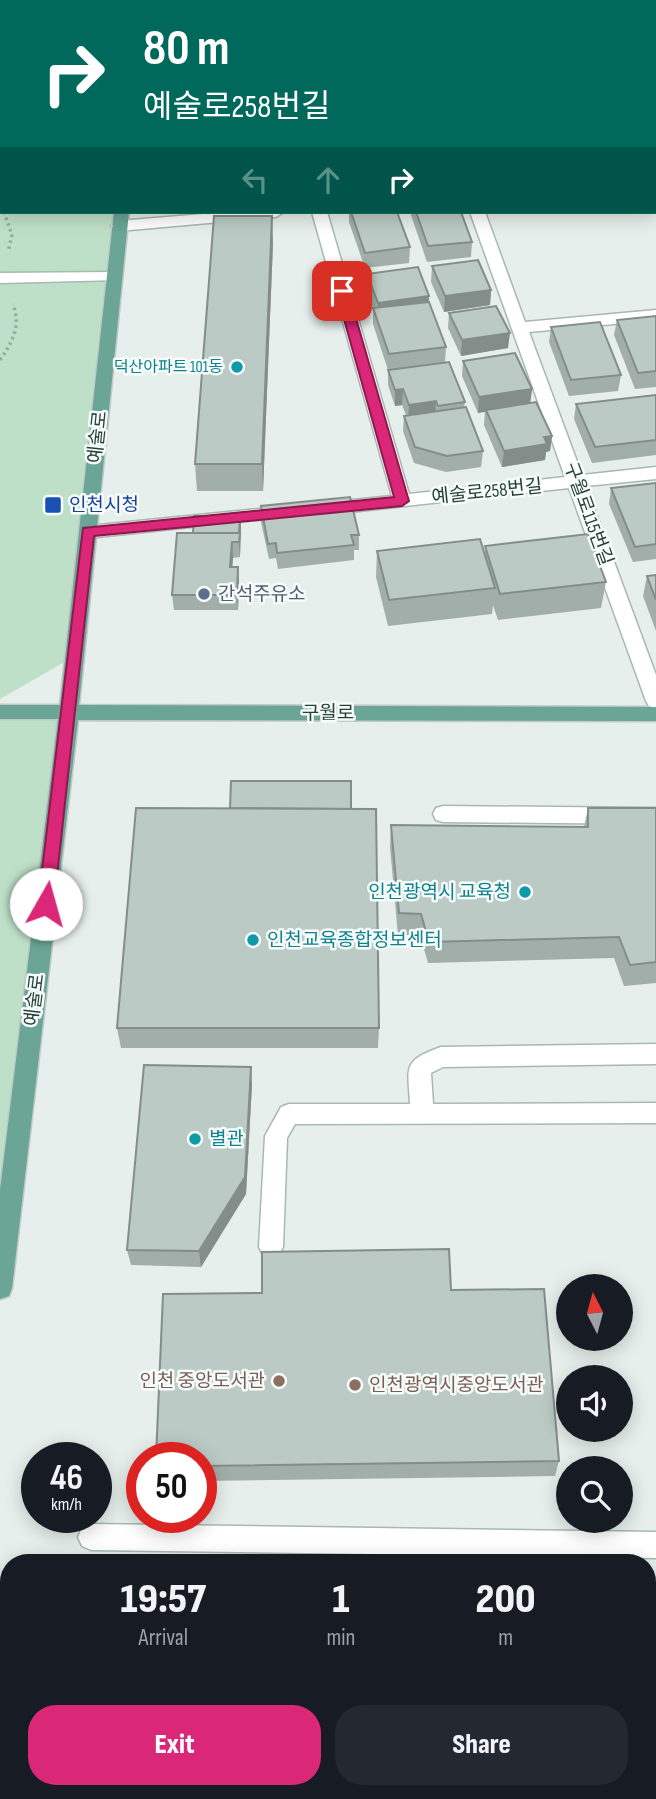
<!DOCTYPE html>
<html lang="en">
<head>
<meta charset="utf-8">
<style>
	body { margin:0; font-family:"Sofia Sans Condensed","Noto Sans KR",sans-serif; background:#242831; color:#f1f3f6; height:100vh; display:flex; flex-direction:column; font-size:26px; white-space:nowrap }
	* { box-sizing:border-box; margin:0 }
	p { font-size:23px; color:#9ea1a6 }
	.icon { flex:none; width:38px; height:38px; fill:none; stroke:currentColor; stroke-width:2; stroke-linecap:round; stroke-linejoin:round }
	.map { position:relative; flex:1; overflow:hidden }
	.drawer { position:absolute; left:0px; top:1554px; width:656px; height:245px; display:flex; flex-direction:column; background:#171b24; border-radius:28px 28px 0 0; box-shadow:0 4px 18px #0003 }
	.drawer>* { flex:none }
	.guide { position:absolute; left:0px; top:0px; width:656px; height:214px; box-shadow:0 4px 18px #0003; background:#00695c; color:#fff; overflow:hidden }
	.needle { width:46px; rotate:354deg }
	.controls { position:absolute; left:556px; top:1274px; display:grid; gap:14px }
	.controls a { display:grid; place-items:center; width:77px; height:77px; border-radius:50%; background:#171b24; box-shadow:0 4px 18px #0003; font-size:35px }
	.speed { position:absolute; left:21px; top:1442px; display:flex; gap:14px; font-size:35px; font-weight:700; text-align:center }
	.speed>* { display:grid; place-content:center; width:91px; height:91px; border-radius:50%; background:#171b24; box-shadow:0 4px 18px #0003; line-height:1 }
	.speed small { font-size:18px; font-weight:400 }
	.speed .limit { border:10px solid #d22; background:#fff; color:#111 }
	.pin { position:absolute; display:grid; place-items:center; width:60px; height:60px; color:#fff; margin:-30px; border-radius:14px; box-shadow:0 4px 10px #0006 }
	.me { position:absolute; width:77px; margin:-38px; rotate:7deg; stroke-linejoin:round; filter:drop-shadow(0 0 5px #0008) }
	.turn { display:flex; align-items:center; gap:24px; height:147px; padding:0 28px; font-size:32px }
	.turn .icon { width:91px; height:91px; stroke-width:2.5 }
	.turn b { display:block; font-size:49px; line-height:60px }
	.lanes { display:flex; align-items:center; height:66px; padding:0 28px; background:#0003; justify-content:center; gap:35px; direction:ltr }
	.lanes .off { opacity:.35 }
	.eta { display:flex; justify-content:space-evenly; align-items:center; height:119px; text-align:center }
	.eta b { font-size:42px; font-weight:800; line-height:49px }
	.action { display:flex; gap:14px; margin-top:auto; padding:14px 28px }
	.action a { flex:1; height:80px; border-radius:28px; background:#db2777; color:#fff; font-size:28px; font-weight:800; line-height:80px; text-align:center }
	.action a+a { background:#242831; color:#f1f3f6 }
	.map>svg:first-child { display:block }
	.green { fill:#bfe0c8 }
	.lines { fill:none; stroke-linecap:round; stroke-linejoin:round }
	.minor-casing { stroke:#a8b8b2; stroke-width:3 }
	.major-casing { stroke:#c2cac8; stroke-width:3 }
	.path { stroke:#86b3a5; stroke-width:3.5; stroke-dasharray:2.5 3.5; stroke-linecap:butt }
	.minor { fill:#fff; fill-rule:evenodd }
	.major { fill:#6aa596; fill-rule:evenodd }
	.wall { fill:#a1aea9 }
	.shaded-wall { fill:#838d89 }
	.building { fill:#bbcac4; stroke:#838d89; stroke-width:2 }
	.route { fill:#db2777; stroke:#8e194d; stroke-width:2 }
	.culture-dot { fill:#0f9aa8; stroke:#f7fbf9; stroke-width:2.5 }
	.transit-dot { fill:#1a4fb4; stroke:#f7fbf9; stroke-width:2.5 }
	.service-dot { fill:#5c6f8a; stroke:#f7fbf9; stroke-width:2.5 }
	.education-dot { fill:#8d6e63; stroke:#f7fbf9; stroke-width:2.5 }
	.labels { text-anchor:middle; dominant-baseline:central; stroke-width:5; stroke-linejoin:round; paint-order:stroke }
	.far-culture-label { font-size:16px; fill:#0d838f; stroke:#f7fbf9; text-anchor:end }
	.street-label { font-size:19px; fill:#24423a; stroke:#f7fbf9 }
	.transit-label { font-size:19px; fill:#164399; stroke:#f7fbf9; text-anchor:start }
	.service-label { font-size:19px; fill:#4e5e75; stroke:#f7fbf9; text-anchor:start }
	.culture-label { font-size:19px; fill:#0d838f; stroke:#f7fbf9; text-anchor:start }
	.education-label { font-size:19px; fill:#785e54; stroke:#f7fbf9; text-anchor:end }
</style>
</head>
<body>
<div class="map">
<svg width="656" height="1799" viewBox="0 0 656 1799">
	<rect width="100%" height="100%" fill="#e6efeb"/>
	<g class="green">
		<polygon points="0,0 138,2 2,2 2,212 118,212 75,656 0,699"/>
		<polygon points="0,712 69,712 0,1288"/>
	</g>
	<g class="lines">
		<g class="minor-casing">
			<g id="minor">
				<polygon points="145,0 232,0 143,2"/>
				<polygon points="246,0 260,0 261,2 247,2"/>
				<polygon points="393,0 407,0 408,2 394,2"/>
				<rect x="0" y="13" width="2" height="8"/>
				<rect x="0" y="125" width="2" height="8"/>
				<rect x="654" y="173" width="2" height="8"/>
				<polygon points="227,212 284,212 276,217 119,231 111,226 119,221"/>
				<polygon points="312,212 327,212 409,494 565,477 470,212 485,212 525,322 656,310 656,320 529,332 582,475 656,467 656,479 586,486 656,675 656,708 649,706 646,701 569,488 323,515 317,513 314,509 317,505 323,503 392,496"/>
				<polygon points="114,272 122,277 120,280 0,283 0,273"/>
				<polygon points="288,506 297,512 294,516 88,538 82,536 79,532 82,528 88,526"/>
				<polygon points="443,806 656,808 656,824 443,822 436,820 433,814 436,808"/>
				<path d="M656,1044V1064L443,1067L431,1073L433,1104L656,1103V1123L295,1124L287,1138L283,1247L279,1255L271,1258L263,1255L259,1247L265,1136L281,1107L289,1104H410C408,1066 402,1061 441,1047Z"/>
				<polygon points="91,1524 656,1532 656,1558 91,1550 82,1546 78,1537 82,1528"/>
			</g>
		</g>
		<g class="major-casing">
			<g id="major">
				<rect x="131" y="0" width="14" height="2"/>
				<polygon points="114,212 129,212 79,705 656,707 656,721 78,720 12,1288 9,1296 0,1299 0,1190 58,719 0,719 0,705 60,705"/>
			</g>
		</g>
		<g class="path">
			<polyline points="0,200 2,205"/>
			<polyline points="4,212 12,235 8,252"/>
			<path d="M0,360C13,341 21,326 13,304"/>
		</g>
		<use href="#minor" class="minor"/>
		<use href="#major" class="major"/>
	</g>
	<g class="wall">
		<polygon points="469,0 656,0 656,62 654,62 654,2 470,2"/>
		<rect x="654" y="90" width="2" height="57"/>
		<polygon points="349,212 397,212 410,247 409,263 365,268 349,222"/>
		<polygon points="411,212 461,212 472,242 471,257 427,262 411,215"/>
		<polygon points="273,243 263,491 197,491 195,464"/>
		<polygon points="432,266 491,290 490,305 444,312 431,282"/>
		<polygon points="367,274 429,296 429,302 446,347 445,362 465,402 464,408 483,451 481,467 446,472 414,463 403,431 404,416 406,415 402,405 395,406 388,385 388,370 373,324 373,308 367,289"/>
		<polygon points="449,313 508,348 461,356 448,328"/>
		<polygon points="656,316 656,387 635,389 614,335 617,320"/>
		<polygon points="551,327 621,375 618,391 569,396 549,342"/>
		<polygon points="463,361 532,389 530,403 552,436 550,451 546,452 545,460 502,467 484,425 485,411 478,413 462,376"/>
		<polygon points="656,395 656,455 592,463 574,419 576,404"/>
		<polygon points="656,483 656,559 633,562 609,504 611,488"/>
		<polygon points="261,506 359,535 359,550 354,550 354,560 278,569 276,558 269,559 261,522"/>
		<polygon points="241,524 240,557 233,558 232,567 238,567 239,582 238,610 174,610 172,595 193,533"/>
		<polygon points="485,546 606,582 601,608 498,620 493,605 492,614 388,626 376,577 377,551 485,554"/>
		<polygon points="656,575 656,631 643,596 647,576"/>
		<polygon points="588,808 656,808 656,983 624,986 614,958 428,963 420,935 398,935 390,847 391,825 584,827"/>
		<polygon points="117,1028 379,1028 378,1048 121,1048"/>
		<polygon points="252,1084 246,1194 201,1267 131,1265 127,1250"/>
		<polygon points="451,1290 559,1461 555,1476 201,1481 201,1458"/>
	</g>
	<g class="shaded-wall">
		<polygon points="272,216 273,243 263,491 262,464"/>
		<polygon points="491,290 490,305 444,312 445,296"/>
		<polygon points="429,296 428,312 377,319 378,303"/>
		<polygon points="510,333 508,348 461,356 462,340"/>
		<polygon points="403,389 402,405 395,406 395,390"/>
		<polygon points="532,389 530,405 478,413 479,397"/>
		<polygon points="436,401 435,417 408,421 409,405"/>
		<polygon points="552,436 550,451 546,452 545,460 502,467 504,451 544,437"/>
		<polygon points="240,516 241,524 240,557 239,542"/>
		<polygon points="232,542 233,558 231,582 230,567"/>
		<polygon points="238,567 239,582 238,610 237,595"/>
		<polygon points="251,1067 252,1084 246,1194 201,1267 199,1251"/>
	</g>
	<g class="building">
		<polygon points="279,0 328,0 328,2 280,2"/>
		<polygon points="336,0 384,0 385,2 337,2"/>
		<polygon points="479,0 656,0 656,42 654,42 654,2 479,2"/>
		<rect x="654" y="90" width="2" height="37"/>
		<polygon points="351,212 397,212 410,247 365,253"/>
		<polygon points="416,212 461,212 472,242 428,246"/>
		<polygon points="214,216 272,216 262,464 195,464"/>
		<polygon points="478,260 491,290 445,296 432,266"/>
		<polygon points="418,267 429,296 378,303 367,274"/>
		<polygon points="429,302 446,347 389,354 373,308"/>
		<polygon points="496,306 510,333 462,340 449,313"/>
		<polygon points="656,316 656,371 638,373 617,320"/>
		<polygon points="600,322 621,375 571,380 551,327"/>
		<polygon points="515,353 532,389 479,397 463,361"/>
		<polygon points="449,362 465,402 438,406 436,401 409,405 403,389 395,390 388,370"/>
		<polygon points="656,395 656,440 595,447 576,404"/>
		<polygon points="536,402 552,436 544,437 547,444 504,451 486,410"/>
		<polygon points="466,407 483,451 447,456 415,447 404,416"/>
		<polygon points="656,483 656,544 635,547 611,488"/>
		<polygon points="350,497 359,535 351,535 354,545 277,553 276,543 268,544 261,506"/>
		<polygon points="194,516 240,516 239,533 193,533"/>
		<polygon points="177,533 240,533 239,542 232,542 230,567 238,567 237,595 172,595"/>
		<polygon points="588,534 606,582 500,594 485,546"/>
		<polygon points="480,539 495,588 389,600 377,551"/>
		<polygon points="656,575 656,600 647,576"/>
		<polygon points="231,781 351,781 351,809 230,808"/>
		<polygon points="136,808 376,809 379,1028 117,1028"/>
		<polygon points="588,808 656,808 656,962 630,965 619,937 429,942 421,914 399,913 391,825 588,827"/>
		<polygon points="144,1065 251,1067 245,1177 199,1251 127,1250"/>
		<polygon points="449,1249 451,1290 544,1289 559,1461 201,1466 201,1458 156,1458 163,1294 262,1293 262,1252"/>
	</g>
	<polygon class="route" points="342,287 348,291 409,501 402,506 94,536 54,904 46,910 41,908 38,904 83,528 394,497 336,291"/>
	<g class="culture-dot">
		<circle cx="237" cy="367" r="7"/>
		<circle cx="525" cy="892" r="7"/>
		<circle cx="253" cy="940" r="7"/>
		<circle cx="195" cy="1139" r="7"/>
	</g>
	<rect class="transit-dot" x="44" y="496" width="18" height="18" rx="3.5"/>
	<circle class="service-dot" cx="204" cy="594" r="7"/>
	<g class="education-dot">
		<circle cx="279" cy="1381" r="7"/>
		<circle cx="355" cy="1385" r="7"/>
	</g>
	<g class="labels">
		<g class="far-culture-label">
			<text x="223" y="367">덕산아파트 101동</text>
		</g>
		<g class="street-label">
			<text transform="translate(98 437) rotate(-84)">예술로</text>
			<text transform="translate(487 492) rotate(-6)">예술로258번길</text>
			<text transform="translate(588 514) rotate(70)">구월로115번길</text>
			<text x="328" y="713">구월로</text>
			<text transform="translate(35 1000) rotate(-83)">예술로</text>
		</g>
		<g class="transit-label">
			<text x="69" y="505">인천시청</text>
		</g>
		<g class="service-label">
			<text x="218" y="594">간석주유소</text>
		</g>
		<g class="culture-label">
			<text x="511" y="892" text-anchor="end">인천광역시 교육청</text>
			<text x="267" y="940">인천교육종합정보센터</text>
			<text x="209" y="1139">별관</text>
		</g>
		<g class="education-label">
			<text x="265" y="1381">인천 중앙도서관</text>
			<text x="369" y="1385" text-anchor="start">인천광역시중앙도서관</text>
		</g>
	</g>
</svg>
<div class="controls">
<a><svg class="needle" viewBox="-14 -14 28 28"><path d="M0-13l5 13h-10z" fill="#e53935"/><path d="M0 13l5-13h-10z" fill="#9ea1a6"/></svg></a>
<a><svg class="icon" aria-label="sound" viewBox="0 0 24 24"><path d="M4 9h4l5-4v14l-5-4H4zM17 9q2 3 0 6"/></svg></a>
<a><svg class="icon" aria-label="search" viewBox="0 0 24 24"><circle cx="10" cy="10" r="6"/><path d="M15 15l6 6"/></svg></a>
</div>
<div class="speed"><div>46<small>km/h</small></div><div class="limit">50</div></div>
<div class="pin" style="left:342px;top:291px;background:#d93025"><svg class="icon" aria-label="arrive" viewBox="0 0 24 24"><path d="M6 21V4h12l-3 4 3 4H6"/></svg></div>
<svg class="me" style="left:46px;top:904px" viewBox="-20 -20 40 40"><circle r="19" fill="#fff"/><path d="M0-13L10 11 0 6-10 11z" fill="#db2777"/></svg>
<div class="guide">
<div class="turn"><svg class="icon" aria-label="right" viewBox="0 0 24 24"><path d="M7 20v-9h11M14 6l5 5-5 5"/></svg><div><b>80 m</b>예술로258번길</div></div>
<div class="lanes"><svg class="icon off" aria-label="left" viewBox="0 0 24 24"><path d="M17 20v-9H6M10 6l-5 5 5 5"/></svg><svg class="icon off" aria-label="ahead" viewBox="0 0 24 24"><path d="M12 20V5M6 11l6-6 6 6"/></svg><svg class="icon" aria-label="right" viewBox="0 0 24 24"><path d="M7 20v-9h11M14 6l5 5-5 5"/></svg></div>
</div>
<section class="drawer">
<div class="eta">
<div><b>19:57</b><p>Arrival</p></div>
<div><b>1</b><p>min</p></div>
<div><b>200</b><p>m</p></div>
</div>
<div class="action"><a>Exit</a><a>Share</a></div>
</section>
</div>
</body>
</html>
